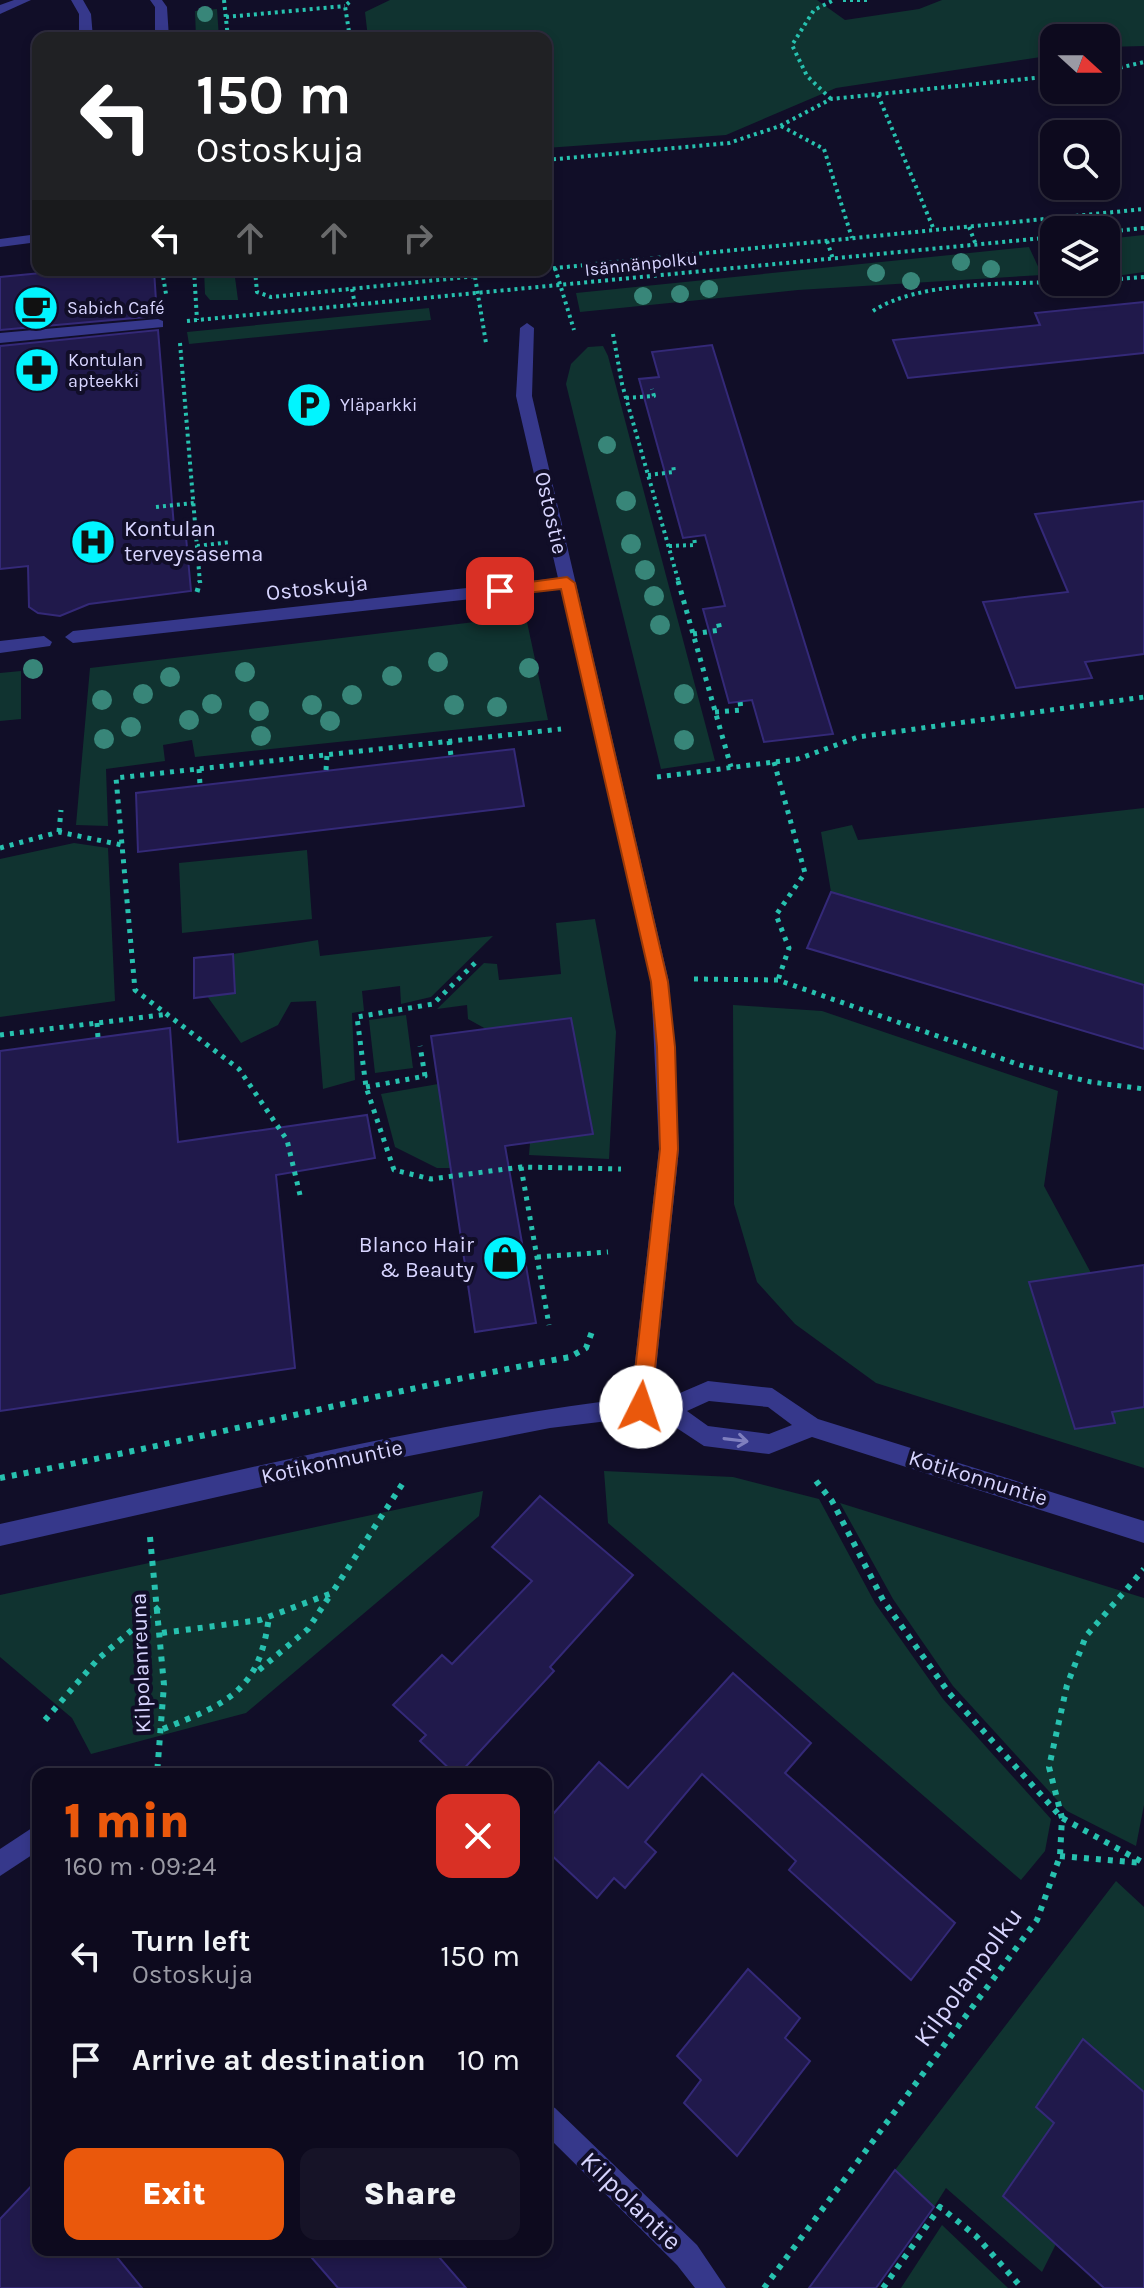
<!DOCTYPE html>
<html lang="en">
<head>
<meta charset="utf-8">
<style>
	body { margin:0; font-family:Karla,sans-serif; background:#161327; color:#f1f3f6; height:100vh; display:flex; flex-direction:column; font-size:30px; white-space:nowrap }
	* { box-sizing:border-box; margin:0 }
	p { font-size:26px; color:#9a9aa4 }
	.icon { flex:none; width:44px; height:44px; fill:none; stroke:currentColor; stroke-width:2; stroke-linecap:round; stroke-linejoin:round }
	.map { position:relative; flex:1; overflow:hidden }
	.details { position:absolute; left:32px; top:1768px; width:520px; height:488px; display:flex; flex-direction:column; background:#0d0a1e; border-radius:16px; box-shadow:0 4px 12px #0003,0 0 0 2px #2d2b3c }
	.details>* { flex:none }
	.banner { position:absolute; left:32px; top:32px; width:520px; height:244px; border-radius:16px; box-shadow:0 4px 12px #0003,0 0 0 2px #2d2b3c; background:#202124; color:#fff; overflow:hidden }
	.needle { width:52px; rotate:111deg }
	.fabs { position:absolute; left:1040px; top:24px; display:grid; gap:16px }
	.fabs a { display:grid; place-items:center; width:80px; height:80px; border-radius:16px; background:#0d0a1e; box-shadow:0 4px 12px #0003,0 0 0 2px #2d2b3c; font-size:40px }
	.pin { position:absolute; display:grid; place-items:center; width:68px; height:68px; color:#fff; margin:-34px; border-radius:16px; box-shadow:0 4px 12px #0006 }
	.me { position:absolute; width:88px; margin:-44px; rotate:4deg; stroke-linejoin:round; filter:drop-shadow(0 0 6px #0008) }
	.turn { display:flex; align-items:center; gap:28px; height:168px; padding:0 32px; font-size:36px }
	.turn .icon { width:104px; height:104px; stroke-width:2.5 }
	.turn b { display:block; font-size:56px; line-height:68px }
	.lanes { display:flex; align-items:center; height:76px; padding:0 32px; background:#0003; justify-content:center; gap:40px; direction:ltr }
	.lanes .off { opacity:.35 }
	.round { display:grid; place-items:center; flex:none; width:84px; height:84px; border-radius:16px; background:#161327 }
	.overview { display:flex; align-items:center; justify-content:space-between; height:136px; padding:0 32px }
	h1 { font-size:48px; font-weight:800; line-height:60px; color:#ea580c }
	.action { display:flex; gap:16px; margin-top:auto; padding:16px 32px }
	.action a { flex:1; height:92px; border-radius:16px; background:#ea580c; color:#fff; font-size:32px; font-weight:800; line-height:92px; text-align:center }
	.action a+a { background:#161327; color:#f1f3f6 }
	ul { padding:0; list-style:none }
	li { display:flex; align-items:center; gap:24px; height:104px; padding:0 32px }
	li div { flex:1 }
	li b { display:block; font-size:30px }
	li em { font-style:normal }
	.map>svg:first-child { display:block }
	.green { fill:#103330 }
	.building { fill:#20194b; stroke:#342978; stroke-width:2 }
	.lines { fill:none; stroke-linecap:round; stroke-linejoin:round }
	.path-far2 { stroke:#27c1af; stroke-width:4; stroke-dasharray:3 4; stroke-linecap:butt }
	.path-far1 { stroke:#27c1af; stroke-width:5; stroke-dasharray:4 6; stroke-linecap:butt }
	.path { stroke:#27c1af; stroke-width:6; stroke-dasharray:5 7; stroke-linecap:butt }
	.minor { fill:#36388b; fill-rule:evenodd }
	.tree { fill:#388679 }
	.oneway { stroke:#7f7fbf }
	.route { fill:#ea580c; stroke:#983908; stroke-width:2 }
	.labels { text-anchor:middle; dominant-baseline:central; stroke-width:8; stroke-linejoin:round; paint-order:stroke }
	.far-street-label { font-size:18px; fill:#d8d5ff; stroke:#110e28 }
	.far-poi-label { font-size:18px; fill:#d8d5ff; stroke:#110e28; text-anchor:start }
	.street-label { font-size:22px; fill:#d8d5ff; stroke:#110e28 }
	.poi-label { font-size:22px; fill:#d8d5ff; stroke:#110e28; text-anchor:start }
	.near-street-label { font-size:26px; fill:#d8d5ff; stroke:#110e28 }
</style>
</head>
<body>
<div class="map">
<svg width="1144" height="2288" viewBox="0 0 1144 2288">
	<rect width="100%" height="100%" fill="#110e28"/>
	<g class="green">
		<polygon points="390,0 817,0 845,20 919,9 942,0 1144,0 1144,46 1106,47 1106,38 1054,38 1054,55 836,88 726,135 546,148 546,38 368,38 365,12"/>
		<polygon points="217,9 219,38 196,38 195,11"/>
		<polygon points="1144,235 1144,272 1116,276 1106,258 1106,239"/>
		<polygon points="1029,247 1042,275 798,290 580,312 576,293"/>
		<polygon points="204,270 234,270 238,300 210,300 205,294"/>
		<polygon points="429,308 431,320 189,344 187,332"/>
		<polygon points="603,346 608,356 715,761 661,769 566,384 571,364 588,347"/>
		<polygon points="508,618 527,622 548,720 195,757 192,740 163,745 165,761 106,769 108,826 76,825 90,668"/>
		<polygon points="21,671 21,719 0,721 0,673"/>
		<polygon points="1144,808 1144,985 831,892 821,832 852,825 858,840"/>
		<polygon points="74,843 108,848 115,1001 0,1017 0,859"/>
		<polygon points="307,850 312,919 182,933 179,863"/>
		<polygon points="595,919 616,1032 609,1159 529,1155 530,1143 593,1134 571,1018 486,1029 468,1019 467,1005 437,1009 484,963 497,964 499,980 561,974 556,923"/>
		<polygon points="493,936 431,997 401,1004 400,986 362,991 364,1011 352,1013 355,1080 323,1089 316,1001 291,1002 278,1025 241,1043 207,996 235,993 233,954 318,940 320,956"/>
		<polygon points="733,1005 822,1011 1058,1091 1044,1186 1091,1273 1144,1265 1144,1468 876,1383 795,1324 757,1282 734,1204"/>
		<polygon points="406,1015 413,1068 375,1073 369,1020"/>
		<polygon points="438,1084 451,1168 437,1168 395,1147 381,1094"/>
		<polygon points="604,1471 733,1477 819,1499 875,1603 943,1699 1051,1819 1045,1851 1021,1880 608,1523"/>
		<polygon points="483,1491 479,1516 246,1713 91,1754 72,1718 0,1657 0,1595"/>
		<polygon points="840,1503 1144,1598 1144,1805 1136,1846 1067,1811 953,1686 893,1599"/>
		<polygon points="1116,1881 1144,1907 1144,2092 1083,2040 1036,2106 1054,2123 1003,2196 1056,2244 1042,2272 946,2188 934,2207 895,2170"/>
		<polygon points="942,2225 1008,2288 901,2288"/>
	</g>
	<g class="building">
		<polygon points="72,270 154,270 157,316 0,330 0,277"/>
		<polygon points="1144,302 1144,353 908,378 893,340 1040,325 1035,313"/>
		<polygon points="158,330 174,527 185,526 191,591 89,604 60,616 38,613 29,607 28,566 0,569 0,346"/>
		<polygon points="712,345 833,734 764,742 752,700 729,703 703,609 725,606 705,535 683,538 639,379 659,377 652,352"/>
		<polygon points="1144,501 1144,654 1085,662 1092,678 1016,688 983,602 1068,592 1035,514"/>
		<polygon points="514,749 524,806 138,852 136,793"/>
		<polygon points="831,892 1144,985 1144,1049 807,948"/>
		<polygon points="233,954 235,993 194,998 194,958"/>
		<polygon points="571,1018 593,1134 505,1146 536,1323 475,1332 431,1036"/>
		<polygon points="170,1028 178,1142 367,1115 375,1158 276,1175 295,1368 0,1411 0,1051"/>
		<polygon points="1144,1265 1144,1407 1112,1412 1115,1423 1075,1429 1029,1282"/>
		<polygon points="540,1496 633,1575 550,1667 554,1671 459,1774 455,1774 420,1741 426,1735 393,1705 442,1655 452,1664 532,1581 492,1547"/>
		<polygon points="733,1673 811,1743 785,1773 955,1923 911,1980 789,1870 796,1861 702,1774 645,1842 656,1852 625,1888 614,1878 597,1898 546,1850 546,1822 599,1762 628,1788"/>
		<polygon points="748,1969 800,2018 785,2038 810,2061 737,2156 684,2103 701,2080 677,2056"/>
		<polygon points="1083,2039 1144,2092 1144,2288 1104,2288 1003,2196 1054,2123 1036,2107"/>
		<polygon points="895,2170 934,2207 876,2288 809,2288"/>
		<polygon points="38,2179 38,2250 111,2250 142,2288 0,2288 0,2219"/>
		<polygon points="305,2250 433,2250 466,2288 338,2288"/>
	</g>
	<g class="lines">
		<g class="path-far2">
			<polyline points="224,0 228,38"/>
			<polyline points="843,0 871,0"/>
			<polyline points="226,17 345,6"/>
			<polyline points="350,38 345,6 352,0"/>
			<polyline points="1106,71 1144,62"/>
			<polyline points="878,95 934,230"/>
			<polyline points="831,99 807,76 792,45 814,10 834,0"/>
			<polyline points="781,126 824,149 852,238"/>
			<polyline points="546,160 729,143 780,126 831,99 1054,76"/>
			<polyline points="969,227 976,245"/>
			<polyline points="1106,232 1144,228"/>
			<polyline points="827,241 833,259"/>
			<polyline points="555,268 574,330"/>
			<polyline points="546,269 1144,209"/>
			<polyline points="162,270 166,294"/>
			<polyline points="194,270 197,320"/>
			<polyline points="255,270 257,292 271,297 536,270"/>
			<polyline points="475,277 486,343"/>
			<polyline points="1106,280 1144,277"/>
			<polyline points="352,289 355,305"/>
			<path d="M873,311C917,282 1002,284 1054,282"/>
			<polyline points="187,321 1054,237"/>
			<polyline points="613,334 622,384 679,583"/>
			<polyline points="180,343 200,583"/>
			<polyline points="626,398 654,396 652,389"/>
			<polyline points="648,475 674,472 673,464"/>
			<polyline points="156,507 194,503"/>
			<polyline points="197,546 231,542"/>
			<polyline points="669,546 695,545 694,536"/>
		</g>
		<g class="path-far1">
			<polyline points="678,581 731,767"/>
			<polyline points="197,592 200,581"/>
			<polyline points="693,634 720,630 718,621"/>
			<polyline points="715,712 741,710 740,701"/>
			<polyline points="449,741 451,756"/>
			<polyline points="774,762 805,873 776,915 789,948 778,980"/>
			<polyline points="199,769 200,785"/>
			<polyline points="326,770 327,755"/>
			<polyline points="657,777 798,759 858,737 1144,697"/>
			<polyline points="59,832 61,810"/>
			<polyline points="0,848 59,832 122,845"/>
			<polyline points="475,963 433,1004 357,1017 366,1087 394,1170 431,1179 521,1167 621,1169"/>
			<polyline points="694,979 778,980 1020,1065 1091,1082 1144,1089"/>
			<polyline points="97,1023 98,1038"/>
			<polyline points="0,1035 169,1014"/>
			<polyline points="366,1087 425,1076 420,1046"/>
			<polyline points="521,1167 549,1325"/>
			<polyline points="300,1195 287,1140 239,1069 135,990 116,778 561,729"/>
			<polyline points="537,1257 608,1252"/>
		</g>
		<g class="path">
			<path d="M0,1478C191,1442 379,1392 570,1357L586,1348L593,1329"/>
			<polyline points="816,1481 832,1501 883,1600 949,1693 1062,1818 1144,1863"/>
			<polyline points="150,1537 164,1685 157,1774"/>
			<polyline points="162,1633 260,1620 332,1593 403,1483"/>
			<polyline points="259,1670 308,1629 331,1594"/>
			<polyline points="45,1720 98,1659 159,1607"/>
			<path d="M163,1729C228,1703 260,1691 269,1616"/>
			<polyline points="1060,1856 1142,1863"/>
			<polyline points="764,2288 1037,1920 1060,1856 1062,1818 1049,1767 1067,1685 1086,1636 1144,1569"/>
			<polyline points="883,2288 940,2207 976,2236 1022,2288"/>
		</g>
		<g class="minor">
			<polygon points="14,0 31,0 0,14 0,5"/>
			<polygon points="71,0 83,0 91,14 93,38 79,38 79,14"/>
			<polygon points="150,0 162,0 167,7 169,38 155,38 155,7"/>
			<polygon points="38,234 38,242 0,247 0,239"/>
			<polygon points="158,319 163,321 163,327 0,343 0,333"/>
			<path d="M527,323L534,328L532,396L669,982L679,1149L653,1398L666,1399L708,1381L772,1388L818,1419L1144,1521V1543L812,1437L769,1454L704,1446L663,1419L641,1417L550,1428L328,1472L0,1546V1524C209,1478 419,1424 631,1398L659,1149L651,982L561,589L73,643L65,637L73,631L558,578L516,396L520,328ZM709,1401L768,1407L792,1425L769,1434L708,1426L687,1411Z"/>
			<polygon points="44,636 52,642 50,646 0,653 0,641"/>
			<polygon points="38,1824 38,1851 0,1876 0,1849"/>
			<polygon points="546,2104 555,2108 697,2245 726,2288 695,2288 677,2265 546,2135"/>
		</g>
	</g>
	<g class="tree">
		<circle cx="205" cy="14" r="8"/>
		<circle cx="961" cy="262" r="9"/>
		<circle cx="991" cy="269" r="9"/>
		<circle cx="876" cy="273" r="9"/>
		<circle cx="911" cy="281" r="9"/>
		<circle cx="709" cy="289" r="9"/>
		<circle cx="680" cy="294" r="9"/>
		<circle cx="643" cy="296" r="9"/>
		<circle cx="607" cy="445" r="9"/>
		<circle cx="626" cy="501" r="10"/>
		<circle cx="631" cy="544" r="10"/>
		<circle cx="645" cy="570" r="10"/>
		<circle cx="654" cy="596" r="10"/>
		<circle cx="660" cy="625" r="10"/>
		<circle cx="438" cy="662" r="10"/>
		<circle cx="529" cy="668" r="10"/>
		<circle cx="33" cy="669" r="10"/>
		<circle cx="245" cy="672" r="10"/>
		<circle cx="392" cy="676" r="10"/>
		<circle cx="170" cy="677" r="10"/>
		<circle cx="143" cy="694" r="10"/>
		<circle cx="684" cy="694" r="10"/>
		<circle cx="352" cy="695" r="10"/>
		<circle cx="102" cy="700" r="10"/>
		<circle cx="212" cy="704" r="10"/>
		<circle cx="312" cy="705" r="10"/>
		<circle cx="454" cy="705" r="10"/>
		<circle cx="497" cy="707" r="10"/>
		<circle cx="259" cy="711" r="10"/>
		<circle cx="189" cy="720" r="10"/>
		<circle cx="330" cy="721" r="10"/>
		<circle cx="131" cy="727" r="10"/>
		<circle cx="261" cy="736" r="10"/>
		<circle cx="104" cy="739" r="10"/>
		<circle cx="684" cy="740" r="10"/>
	</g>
	<defs><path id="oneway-shaft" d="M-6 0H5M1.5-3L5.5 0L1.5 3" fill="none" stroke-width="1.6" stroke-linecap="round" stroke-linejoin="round" transform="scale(2)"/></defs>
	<use class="oneway" href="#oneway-shaft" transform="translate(736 1440) rotate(7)"/>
	<polygon class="route" points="567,577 575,583 668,982 675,1047 678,1149 651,1407 641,1416 631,1407 660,1149 657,1047 651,982 561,589 500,596 492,591 500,586"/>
	<defs>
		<g id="cafe-disc" transform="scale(2.3)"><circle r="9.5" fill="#01f5ff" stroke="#110e28"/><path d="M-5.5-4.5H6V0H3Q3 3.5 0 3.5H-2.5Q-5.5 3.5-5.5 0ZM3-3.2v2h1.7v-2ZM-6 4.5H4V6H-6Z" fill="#111"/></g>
		<g id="pharmacy-disc" transform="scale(2.3)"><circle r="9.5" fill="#01f5ff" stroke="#110e28"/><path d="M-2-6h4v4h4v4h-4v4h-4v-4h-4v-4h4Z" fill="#111"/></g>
		<g id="parking-disc" transform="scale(2.3)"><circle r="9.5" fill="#01f5ff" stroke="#110e28"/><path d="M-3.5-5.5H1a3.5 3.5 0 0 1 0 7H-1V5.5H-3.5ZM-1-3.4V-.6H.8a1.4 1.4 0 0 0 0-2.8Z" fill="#111"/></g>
		<g id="hospital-disc" transform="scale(2.3)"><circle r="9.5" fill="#01f5ff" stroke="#110e28"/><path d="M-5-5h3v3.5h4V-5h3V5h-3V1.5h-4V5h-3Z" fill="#111"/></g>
		<g id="shop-disc" transform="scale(2.3)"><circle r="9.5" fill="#01f5ff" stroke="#110e28"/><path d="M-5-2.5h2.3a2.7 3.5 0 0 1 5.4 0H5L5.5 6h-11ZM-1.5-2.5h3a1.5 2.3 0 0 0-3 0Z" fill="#111"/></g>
	</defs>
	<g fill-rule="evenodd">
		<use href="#cafe-disc" x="36" y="308"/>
		<use href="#pharmacy-disc" x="37" y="370"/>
		<use href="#parking-disc" x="309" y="405"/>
		<use href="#hospital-disc" x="93" y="542"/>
		<use href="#shop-disc" x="505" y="1258"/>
	</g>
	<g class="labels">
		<g class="far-street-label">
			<text transform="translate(641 264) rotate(-6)">Isännänpolku</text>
		</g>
		<g class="far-poi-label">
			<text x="67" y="308">Sabich Café</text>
			<text x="68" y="360">Kontulan<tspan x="68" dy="21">apteekki</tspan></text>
			<text x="340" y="405">Yläparkki</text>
		</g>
		<g class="street-label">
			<text transform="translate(551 513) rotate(77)">Ostostie</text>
			<text transform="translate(317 588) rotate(-6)">Ostoskuja</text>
			<text transform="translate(332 1462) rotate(-12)">Kotikonnuntie</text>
			<text transform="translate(978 1478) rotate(17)">Kotikonnuntie</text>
			<text transform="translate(141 1663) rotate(-92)">Kilpolanreuna</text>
		</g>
		<g class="poi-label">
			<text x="124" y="529">Kontulan<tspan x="124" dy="25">terveysasema</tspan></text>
			<text x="474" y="1245" text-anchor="end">Blanco Hair<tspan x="474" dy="25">&amp; Beauty</tspan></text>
		</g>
		<g class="near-street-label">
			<text transform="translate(968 1977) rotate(-54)">Kilpolanpolku</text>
			<text transform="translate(631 2201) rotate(44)">Kilpolantie</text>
		</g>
	</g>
</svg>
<div class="fabs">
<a><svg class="needle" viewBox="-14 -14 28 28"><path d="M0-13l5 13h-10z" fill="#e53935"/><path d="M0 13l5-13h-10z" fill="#9a9aa4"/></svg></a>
<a><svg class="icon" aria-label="search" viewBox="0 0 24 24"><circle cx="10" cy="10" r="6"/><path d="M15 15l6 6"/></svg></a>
<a><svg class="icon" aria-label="layers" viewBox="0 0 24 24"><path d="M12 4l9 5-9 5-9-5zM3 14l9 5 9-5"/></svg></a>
</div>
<div class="pin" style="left:500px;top:591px;background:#d93025"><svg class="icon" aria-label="arrive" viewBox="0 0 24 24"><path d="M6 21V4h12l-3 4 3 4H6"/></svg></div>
<svg class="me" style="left:641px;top:1407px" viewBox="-20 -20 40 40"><circle r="19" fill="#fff"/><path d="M0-13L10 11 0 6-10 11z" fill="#ea580c"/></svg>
<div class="banner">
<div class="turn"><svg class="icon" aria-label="left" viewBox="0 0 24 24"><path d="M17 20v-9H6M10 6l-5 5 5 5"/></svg><div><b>150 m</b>Ostoskuja</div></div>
<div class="lanes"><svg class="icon" aria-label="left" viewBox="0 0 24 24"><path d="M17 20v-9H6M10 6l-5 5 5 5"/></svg><svg class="icon off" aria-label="ahead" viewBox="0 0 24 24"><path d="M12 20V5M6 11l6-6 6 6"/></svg><svg class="icon off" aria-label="ahead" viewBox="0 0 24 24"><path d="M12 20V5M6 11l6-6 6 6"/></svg><svg class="icon off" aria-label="right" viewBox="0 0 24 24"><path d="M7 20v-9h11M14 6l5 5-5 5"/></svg></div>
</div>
<section class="details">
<div class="overview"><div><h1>1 min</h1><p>160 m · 09:24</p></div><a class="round" style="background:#d93025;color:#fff"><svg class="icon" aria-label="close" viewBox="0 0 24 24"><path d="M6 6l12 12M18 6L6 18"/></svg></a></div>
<ul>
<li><svg class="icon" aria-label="left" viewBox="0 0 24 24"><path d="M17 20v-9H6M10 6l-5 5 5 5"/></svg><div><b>Turn left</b><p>Ostoskuja</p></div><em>150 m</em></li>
<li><svg class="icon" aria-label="arrive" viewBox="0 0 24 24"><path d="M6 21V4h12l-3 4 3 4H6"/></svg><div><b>Arrive at destination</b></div><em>10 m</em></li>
</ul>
<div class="action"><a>Exit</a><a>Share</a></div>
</section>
</div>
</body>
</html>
